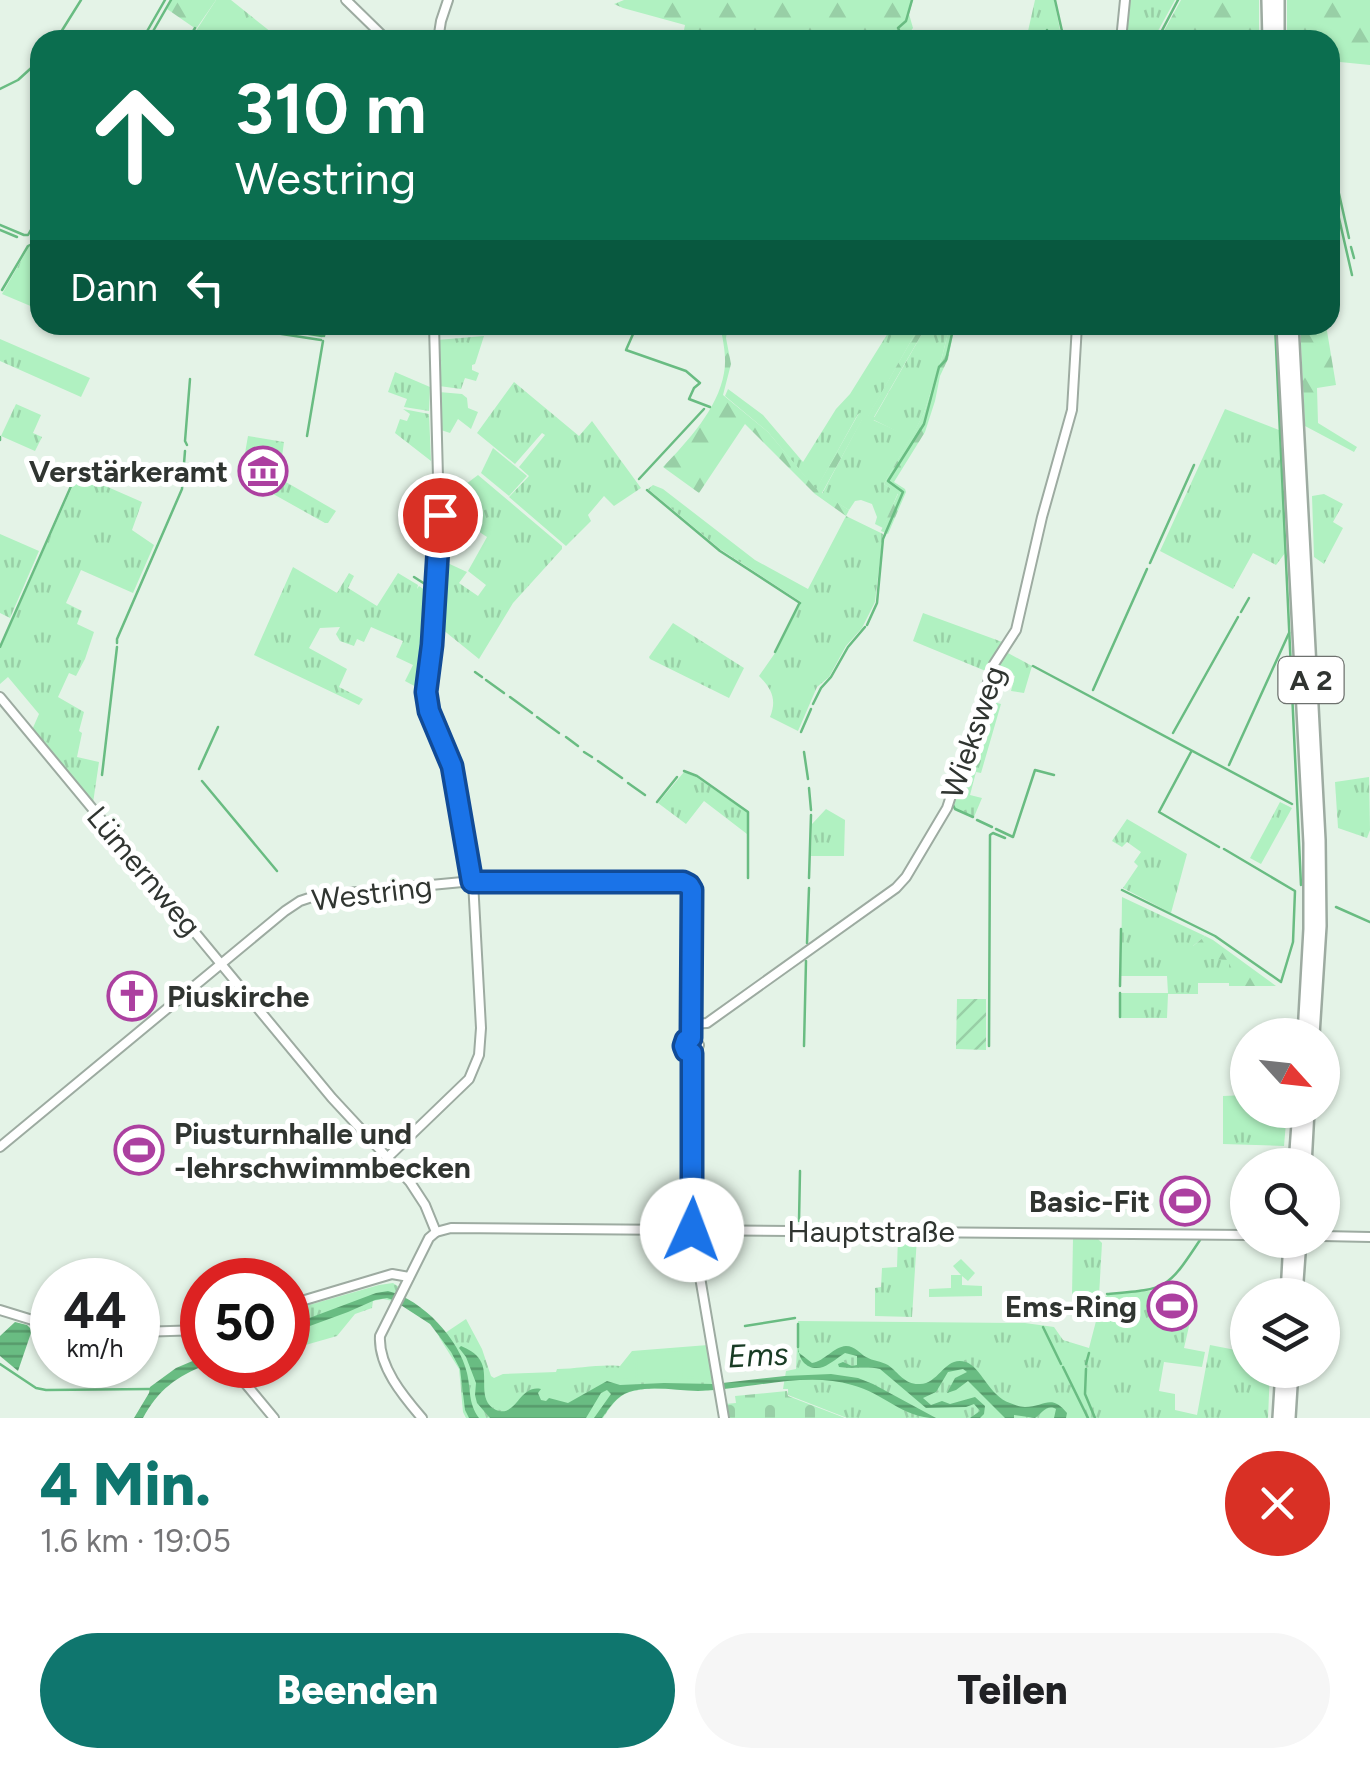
<!DOCTYPE html>
<html lang="de">
<head>
<meta charset="utf-8">
<style>
	body { margin:0; font-family:Figtree,sans-serif; background:#f6f6f6; color:#202124; height:100vh; display:flex; flex-direction:column; font-size:38px; white-space:nowrap }
	* { box-sizing:border-box; margin:0 }
	p { font-size:32px; color:#757577 }
	.icon { flex:none; width:55px; height:55px; fill:none; stroke:currentColor; stroke-width:2; stroke-linecap:round; stroke-linejoin:round }
	.map { position:relative; height:1418px; overflow:hidden }
	.sheet { display:flex; flex-direction:column; background:#fff; flex:1 }
	.sheet>* { flex:none }
	.hud { position:absolute; left:30px; top:30px; width:1310px; height:305px; border-radius:30px; box-shadow:0 2px 8px #0004; background:#0b6e4f; color:#fff; overflow:hidden }
	.needle { width:65px; rotate:117deg }
	.buttons { position:absolute; left:1230px; top:1018px; display:grid; gap:20px }
	.buttons a { display:grid; place-items:center; width:110px; height:110px; border-radius:50%; background:#fff; box-shadow:0 2px 8px #0004; font-size:50px }
	.speed { position:absolute; left:30px; top:1258px; display:flex; gap:20px; font-size:50px; font-weight:700; text-align:center }
	.speed>* { display:grid; place-content:center; width:130px; height:130px; border-radius:50%; background:#fff; box-shadow:0 2px 8px #0004; line-height:1 }
	.speed small { font-size:25px; font-weight:400 }
	.speed .limit { border:15px solid #d22; background:#fff; color:#111 }
	.pin { position:absolute; display:grid; place-items:center; width:85px; height:85px; color:#fff; margin:-42px; border:5px solid #fff; border-radius:50%; box-shadow:0 2px 10px #0007 }
	.me { position:absolute; width:110px; margin:-55px; rotate:2deg; stroke-linejoin:round; filter:drop-shadow(0 0 8px #0008) }
	.turn { display:flex; align-items:center; gap:35px; height:210px; padding:0 40px; font-size:45px }
	.turn .icon { width:130px; height:130px; stroke-width:2.5 }
	.turn b { display:block; font-size:70px; line-height:85px }
	.then { display:flex; align-items:center; height:95px; padding:0 40px; background:#0003; gap:20px; font-size:38px }
	.round { display:grid; place-items:center; flex:none; width:105px; height:105px; border-radius:52px; background:#f6f6f6 }
	.head { display:flex; align-items:center; justify-content:space-between; height:170px; padding:0 40px }
	h1 { font-size:60px; font-weight:800; line-height:75px; color:#0f766e }
	.button { display:flex; gap:20px; margin-top:auto; padding:20px 40px }
	.button a { flex:1; height:115px; border-radius:60px; background:#0f766e; color:#fff; font-size:40px; font-weight:800; line-height:115px; text-align:center }
	.button a+a { background:#f6f6f6; color:#202124 }
	.map>svg:first-child { display:block }
	.grass { fill:url(#grass-tufts) }
	.forest { fill:url(#forest-firs) }
	.cemetery { fill:url(#cemetery-stones) }
	.garden { fill:url(#garden-furrows) }
	.pitch { fill:#b0f1c1 }
	.water { fill:url(#water-rules) }
	.lines { fill:none; stroke-linecap:round; stroke-linejoin:round }
	.stream { stroke:#69bc82; stroke-width:2.5 }
	.secondary-casing { stroke:#9daba1; stroke-width:12 }
	.highway-casing { stroke:#9daba1; stroke-width:16 }
	.secondary { stroke:#fff; stroke-width:8 }
	.highway { stroke:#fff; stroke-width:11 }
	.route-casing { stroke:#114b97; stroke-width:25 }
	.route { stroke:#1a73e8; stroke-width:18 }
	.labels { text-anchor:middle; dominant-baseline:central; stroke-width:10; stroke-linejoin:round; paint-order:stroke }
	.shield { fill:#fff; stroke:#6e726f; stroke-width:2.5 }
	.shield-label { font-size:28px; font-weight:bold; fill:#303531 }
	.poi-label { font-size:30px; font-weight:bold; fill:#303531; stroke:#fff; text-anchor:end }
	.street-label { font-size:30px; fill:#303531; stroke:#fff }
	.water-label { font-size:32px; font-style:italic; fill:#183b24; stroke:#fff }
</style>
</head>
<body>
<div class="map">
<svg width="1370" height="1418" viewBox="0 0 1370 1418">
	<defs>
		<pattern id="grass-tufts" width="24" height="20" patternUnits="userSpaceOnUse" patternTransform="scale(2.5)"><rect width="24" height="20" fill="#b0f1c1"/><path d="M3 7l-1-3M5 7V3M7 7l1-3M15 17l-1-3M17 17v-4M19 17l1-3" fill="none" stroke="#98cfa6"/></pattern>
		<pattern id="forest-firs" width="22" height="20" patternUnits="userSpaceOnUse" patternTransform="scale(2.5)"><rect width="22" height="20" fill="#b0f1c1"/><path d="M5 1l3.5 6h-7zM16 11l3.5 6h-7z" fill="#98cfa6"/></pattern>
		<pattern id="cemetery-stones" width="16" height="16" patternUnits="userSpaceOnUse" patternTransform="scale(2.5)"><rect width="16" height="16" fill="#b0f1c1"/><path d="M2 7V4a2 2 0 0 1 4 0v3zM10 15v-3a2 2 0 0 1 4 0v3z" fill="#98cfa6"/></pattern>
		<pattern id="garden-furrows" width="10" height="10" patternUnits="userSpaceOnUse" patternTransform="scale(2.5)"><rect width="10" height="10" fill="#b0f1c1"/><path d="M-1 1l2-2M0 10L10 0M9 11l2-2" fill="none" stroke="#98cfa6"/></pattern>
		<pattern id="water-rules" width="6" height="5" patternUnits="userSpaceOnUse" patternTransform="scale(2.5)"><rect width="6" height="5" fill="#69bc82"/><path d="M0 2.5h6" fill="none" stroke="#579a6b"/></pattern>
	</defs>
	<rect width="100%" height="100%" fill="#e4f3e7"/>
	<g class="grass">
		<polygon points="216,0 231,0 281,40 190,40"/>
		<polygon points="1035,0 1054,0 1062,40 1026,40"/>
		<polygon points="1128,0 1175,0 1153,40 1124,40"/>
		<polygon points="30,245 40,249 40,310 2,294"/>
		<polygon points="893,325 920,325 868,417 858,414 816,490 768,432 725,396 728,389 763,415 803,462 836,409 850,394"/>
		<polygon points="927,325 950,325 942,357 924,413 913,435 874,418"/>
		<polygon points="484,336 475,364 472,365 472,370 479,373 476,381 465,378 461,389 439,386 437,340"/>
		<polygon points="0,339 90,378 81,397 0,361"/>
		<polygon points="395,372 430,387 429,411 404,407 407,399 388,392"/>
		<polygon points="514,382 579,436 592,421 641,488 614,506 604,496 588,515 591,521 566,546 509,497 529,476 519,467 545,435 542,433 515,464 477,433"/>
		<polygon points="439,392 462,394 467,398 468,408 478,412 471,429 458,419 450,433 441,430"/>
		<polygon points="16,404 41,415 33,433 42,437 35,451 1,436"/>
		<polygon points="403,409 429,414 431,461 395,433 400,419 407,421 410,414"/>
		<polygon points="1225,409 1279,430 1285,553 1276,565 1253,553 1233,589 1160,551"/>
		<polygon points="862,419 873,420 911,437 884,484 898,493 883,528 875,524 877,517 872,504 861,500 855,501 849,510 822,494"/>
		<polygon points="248,436 284,442 279,478 336,511 328,523 325,523 241,476"/>
		<polygon points="78,474 142,502 132,530 154,545 133,593 81,570 66,603 82,611 77,624 94,632 85,659 76,676 69,673 58,697 84,712 79,731 82,733 77,757 99,762 93,803 32,730 39,714 8,677 0,684 0,649"/>
		<polygon points="478,475 562,546 562,549 513,603 479,659 437,625 441,560 467,572 459,583 478,596 486,585 468,571 487,537 443,508 441,478 462,487"/>
		<path d="M653,485L663,489L755,560L808,589L846,516L883,534L875,602L862,628L846,646L829,677L817,687L798,731L770,717C777,700 772,689 759,676L775,653L801,602L720,549L648,489Z"/>
		<polygon points="1324,494 1343,504 1333,522 1343,528 1324,564 1314,557 1312,496"/>
		<polygon points="0,534 39,551 10,618 0,613"/>
		<polygon points="293,567 337,593 349,573 354,576 348,588 377,606 398,573 418,585 417,589 419,586 429,593 420,689 405,681 413,665 396,657 403,641 371,627 364,642 357,639 354,646 340,641 336,634 340,627 320,628 309,648 347,669 339,687 363,699 359,705 254,655"/>
		<polygon points="923,613 1005,643 994,656 988,672 913,641"/>
		<polygon points="673,623 744,668 729,698 650,659 649,657"/>
		<polygon points="1008,653 1032,666 1024,693 1011,691 1015,676 995,670 1004,654"/>
		<polygon points="986,700 1001,704 981,773 976,772 970,795 982,798 974,817 955,808 953,804"/>
		<polygon points="684,772 696,777 747,812 747,834 704,801 686,824 658,803"/>
		<polygon points="1369,777 1370,830 1367,838 1338,828 1335,782"/>
		<polygon points="1280,802 1292,808 1261,864 1250,858"/>
		<polygon points="826,809 845,820 844,856 811,856 812,824"/>
		<polygon points="1127,819 1187,854 1171,913 1123,888 1138,866 1134,862 1141,852 1127,842 1122,847 1112,841"/>
		<polygon points="1122,897 1205,936 1193,946 1229,960 1229,983 1198,983 1198,994 1168,994 1167,1018 1120,1018 1121,993 1168,993 1167,976 1121,976"/>
		<polygon points="1247,1095 1248,1110 1287,1110 1284,1146 1223,1144 1223,1096"/>
		<polygon points="898,1237 917,1237 912,1317 875,1316 875,1288 881,1287 882,1268 897,1267"/>
		<polygon points="1073,1238 1097,1238 1102,1243 1099,1296 1072,1296"/>
		<polygon points="393,1283 399,1287 393,1301 383,1299 373,1301 372,1308 355,1314 337,1336 288,1350 288,1311 379,1285"/>
		<polygon points="1148,1291 1181,1297 1179,1307 1193,1309 1184,1348 1205,1352 1202,1367 1164,1362 1159,1391 1175,1394 1175,1410 1197,1415 1210,1345 1246,1352 1248,1370 1270,1370 1268,1418 847,1418 788,1395 788,1389 783,1389 786,1371 796,1369 798,1321 1025,1323 1054,1327 1063,1340 1089,1348 1101,1302 1107,1295"/>
		<path d="M466,1319L482,1349L491,1376L494,1378L503,1374L556,1372L557,1369C578,1369 598,1364 620,1366L632,1351L708,1345L715,1390C690,1392 647,1383 625,1394C616,1398 609,1409 603,1418H466L463,1412L459,1369L439,1337Z"/>
	</g>
	<g class="forest">
		<polygon points="172,0 216,0 196,29 167,9"/>
		<polygon points="624,0 913,0 909,14 913,28 904,40 682,40 685,25 623,8 614,4"/>
		<polygon points="1181,0 1259,0 1259,40 1159,40"/>
		<polygon points="1287,0 1370,0 1370,65 1330,61 1330,40 1287,40"/>
		<path d="M720,325H728L726,338L731,364L723,395L768,432L816,489L859,413L868,416L920,325H927L874,417L913,434L924,413L942,357L950,325H955L948,359L940,376L935,401L925,432L894,482L905,489L906,492L888,534L881,531L898,494L884,484L910,438L874,420L871,424L862,420L822,493L849,510L846,516L815,494L745,424L699,493L663,467C687,442 718,409 724,373C727,358 723,340 720,325Z"/>
		<polygon points="1300,325 1326,325 1336,385 1317,388 1318,423 1357,447 1354,452 1305,426"/>
		<polygon points="1205,936 1213,940 1276,986 1229,986 1229,960 1211,959 1192,947"/>
	</g>
	<polygon class="cemetery" points="787,1391 788,1396 845,1418 728,1418 725,1404 736,1403 735,1396"/>
	<polygon class="garden" points="957,999 986,999 986,1050 956,1049"/>
	<g class="pitch">
		<polygon points="493,448 527,476 509,496 481,473"/>
		<polygon points="961,1259 975,1273 968,1281 962,1276 962,1285 982,1286 982,1296 929,1297 929,1289 951,1288 951,1275 961,1275 953,1266"/>
		<polygon points="682,1351 683,1375 677,1377 704,1376 704,1378 623,1381 623,1379 628,1378 628,1364 635,1363 636,1378 638,1378 637,1353"/>
	</g>
	<g class="water">
		<path d="M388,1291C423,1300 459,1339 467,1373C471,1390 468,1403 479,1418H469L465,1410L460,1369L451,1352L430,1324L393,1300L387,1298L375,1300L348,1312L288,1334V1326L376,1293Z"/>
		<polygon points="15,1322 27,1325 32,1330 18,1371 0,1356 0,1336"/>
		<path d="M799,1343L798,1352L812,1363C825,1361 833,1347 846,1346C855,1346 859,1353 866,1357C873,1361 881,1361 888,1365C899,1373 905,1385 920,1384C940,1383 945,1355 966,1362C981,1367 989,1396 1010,1403C1015,1405 1020,1407 1025,1407C1044,1407 1051,1393 1067,1413L1066,1418H1054L1056,1409C1047,1404 1042,1413 1035,1418L1014,1415V1418H1005L968,1381L956,1390L947,1393L955,1378L967,1372L963,1369L948,1372L936,1392L923,1398L931,1405L942,1401L950,1404L975,1397L985,1406L984,1414L980,1418H970L980,1411L974,1404L966,1407L926,1408L880,1369C867,1366 853,1369 839,1367L838,1364L843,1362L852,1366L857,1365V1356L845,1353C838,1357 831,1364 823,1367C807,1372 796,1358 799,1343Z"/>
		<path d="M461,1346C468,1349 476,1353 480,1360C490,1375 476,1400 496,1410C517,1418 519,1384 541,1389L538,1393L541,1400L546,1401L549,1398L568,1403L607,1381L620,1385L664,1383L714,1384L785,1376L831,1374L858,1378L873,1384L936,1418C902,1418 884,1393 852,1385C805,1371 747,1390 698,1391C677,1391 651,1385 629,1392C617,1396 609,1408 602,1418H594L611,1394L607,1390L601,1393L586,1418H490L477,1403L475,1395L476,1383L466,1357L459,1348Z"/>
		<path d="M202,1357V1365H206C177,1376 158,1390 143,1418H134L149,1393L150,1387L176,1368Z"/>
	</g>
	<g class="lines">
		<g class="stream">
			<polyline points="1055,0 1064,40"/>
			<polyline points="56,40 81,0"/>
			<polyline points="142,40 165,0"/>
			<polyline points="148,40 171,0"/>
			<polyline points="188,40 195,28"/>
			<polyline points="904,40 898,28 906,21 912,0"/>
			<polyline points="1047,40 1047,30"/>
			<polyline points="1157,40 1178,0"/>
			<polyline points="0,89 18,80 40,60"/>
			<polyline points="1330,154 1349,238"/>
			<polyline points="1330,179 1352,275"/>
			<polyline points="0,225 24,235 28,235 40,214"/>
			<polyline points="40,225 33,237 40,242"/>
			<polyline points="0,230 17,237"/>
			<polyline points="1351,247 1354,258"/>
			<polyline points="2,290 28,246 32,244 40,248"/>
			<polyline points="223,325 321,340"/>
			<polyline points="253,325 322,336"/>
			<polyline points="637,325 626,350 686,371 700,383 694,388 689,399 710,407"/>
			<polyline points="1275,325 1301,885"/>
			<polyline points="431,326 431,358"/>
			<polyline points="324,336 326,325"/>
			<polyline points="307,436 323,341"/>
			<polyline points="0,437 0,440"/>
			<polyline points="187,445 185,441 190,379"/>
			<polyline points="639,479 704,409"/>
			<polyline points="647,490 720,551 800,603"/>
			<polyline points="1150,563 1194,465"/>
			<polyline points="414,577 428,586"/>
			<polyline points="1241,612 1249,598"/>
			<polyline points="867,625 877,603 883,539 903,492 888,481 924,424 939,367 946,360 954,325"/>
			<polyline points="117,643 117,639 182,489 185,451"/>
			<polyline points="1011,645 1016,638"/>
			<polyline points="0,647 76,475"/>
			<polyline points="775,652 799,604"/>
			<polyline points="1033,666 1292,804"/>
			<polyline points="475,672 482,677"/>
			<polyline points="486,680 504,693"/>
			<polyline points="423,683 426,661"/>
			<polyline points="1093,690 1147,569"/>
			<polyline points="510,697 532,713"/>
			<polyline points="813,704 821,688 831,677 848,647 865,627"/>
			<polyline points="537,717 559,733"/>
			<polyline points="801,732 811,709"/>
			<polyline points="1173,733 1238,617"/>
			<polyline points="566,737 578,746"/>
			<polyline points="584,752 592,757"/>
			<polyline points="804,752 808,779"/>
			<polyline points="1191,752 1159,812 1219,847"/>
			<polyline points="598,761 622,778"/>
			<polyline points="1229,765 1289,633"/>
			<polyline points="199,769 218,727"/>
			<polyline points="684,771 697,776 748,812 748,878"/>
			<polyline points="102,775 117,647"/>
			<polyline points="202,781 277,871"/>
			<polyline points="628,783 645,795"/>
			<polyline points="809,788 811,810"/>
			<polyline points="657,802 677,777"/>
			<polyline points="952,803 955,809 973,817"/>
			<polyline points="977,820 992,827"/>
			<polyline points="996,829 1013,837 1035,770 1054,775"/>
			<polyline points="809,878 811,815"/>
			<polyline points="1122,890 1215,936 1281,982 1293,942 1295,891 1224,849"/>
			<polyline points="1336,907 1370,922"/>
			<polyline points="807,943 809,888"/>
			<polyline points="1120,986 1121,929"/>
			<polyline points="1120,1017 1120,993"/>
			<polyline points="804,1046 806,961"/>
			<polyline points="989,1046 990,835 993,833 1005,838"/>
			<polyline points="799,1221 800,1171"/>
			<path d="M1107,1294C1167,1289 1167,1290 1200,1240"/>
			<polyline points="798,1324 798,1347"/>
			<polyline points="745,1326 795,1318"/>
			<polyline points="1043,1327 1061,1364"/>
			<polyline points="0,1364 36,1388 46,1390 151,1389"/>
			<polyline points="1086,1364 1089,1353"/>
			<polyline points="1063,1367 1088,1418"/>
			<polyline points="1086,1369 1085,1394 1095,1418"/>
		</g>
		<g class="secondary-casing">
			<g id="secondary">
				<polyline points="346,0 387,40"/>
				<polyline points="438,40 441,21 448,0"/>
				<polyline points="1121,40 1125,0"/>
				<polyline points="0,697 332,1098 410,1182 425,1205 436,1232"/>
				<polyline points="691,1024 707,1023 896,888 906,877 947,808 994,664 1016,630 1042,517 1072,410 1077,325"/>
				<polyline points="692,1053 686,1051 684,1046 686,1040 691,1038 696,1040 699,1045 697,1050 692,1053 692,1230 724,1418"/>
				<polyline points="0,1147 285,911 300,901 315,896 473,881 687,883 692,890 691,1038"/>
				<polyline points="387,1158 469,1079 479,1055 481,1028 473,881 452,766 429,711 426,692 432,645 439,515 434,325"/>
				<polyline points="1322,1236 1370,1237"/>
				<polyline points="288,1305 392,1274 409,1277"/>
				<polyline points="0,1310 52,1326"/>
				<polyline points="138,1332 202,1330"/>
				<polyline points="187,1335 202,1340"/>
				<polyline points="230,1365 274,1418"/>
				<path d="M422,1418C403,1396 378,1366 380,1336L429,1238L436,1232L451,1228L1248,1235"/>
			</g>
		</g>
		<g class="highway-casing">
			<g id="highway">
				<polyline points="1268,0 1269,40"/>
				<polyline points="1278,0 1278,40"/>
				<polyline points="1283,325 1310,843 1310,929 1304,1035"/>
				<polyline points="1292,325 1319,840 1320,926 1313,1035"/>
				<polyline points="1295,1165 1299,1110"/>
				<polyline points="1305,1165 1308,1110"/>
				<polyline points="1287,1295 1290,1240"/>
				<polyline points="1296,1295 1300,1240"/>
				<polyline points="1279,1418 1282,1370"/>
				<polyline points="1289,1418 1292,1370"/>
			</g>
		</g>
		<use href="#secondary" class="secondary"/>
		<use href="#highway" class="highway"/>
	</g>
	<g class="lines">
		<g class="route-casing">
			<polyline id="route" points="440,515 432,645 426,692 429,711 452,766 472,882 683,882 689,885 692,890 691,1038 686,1040 684,1046 686,1051 692,1053 692,1230"/>
		</g>
		<use href="#route" class="route"/>
	</g>
	<defs>
		<g id="museum-ring" transform="scale(2.5)"><circle r="9.5" fill="#fff" stroke="#ac40a0" stroke-width="1.5"/><path d="M0-6L6-3V-2H-6V-3ZM-5-1h2V3h-2ZM-1-1h2V3h-2ZM3-1h2V3H3ZM-6 4H6V6H-6Z" fill="#ac40a0"/></g>
		<g id="church-ring" transform="scale(2.5)"><circle r="9.5" fill="#fff" stroke="#ac40a0" stroke-width="1.5"/><path d="M-1.2-6h2.4v3.5h3.3v2.4h-3.3V6h-2.4V-.1h-3.3v-2.4h3.3Z" fill="#ac40a0"/></g>
		<g id="stadium-ring" transform="scale(2.5)"><circle r="9.5" fill="#fff" stroke="#ac40a0" stroke-width="1.5"/><path d="M0-5a6.5 5 0 1 0 0 10a6.5 5 0 1 0 0-10ZM-3.5-1.8h7v3.6h-7Z" fill="#ac40a0"/></g>
	</defs>
	<g fill-rule="evenodd">
		<use href="#museum-ring" x="263" y="471"/>
		<use href="#church-ring" x="132" y="996"/>
		<use href="#stadium-ring" x="139" y="1150"/>
		<use href="#stadium-ring" x="1185" y="1201"/>
		<use href="#stadium-ring" x="1172" y="1306"/>
	</g>
	<g class="labels">
		<rect class="shield" x="1278.5" y="657" width="65" height="46" rx="8"/>
		<g class="shield-label">
			<text x="1311" y="680">A 2</text>
		</g>
		<g class="poi-label">
			<text x="228" y="471">Verstärkeramt</text>
			<text x="167" y="996" text-anchor="start">Piuskirche</text>
			<text x="174" y="1133" text-anchor="start">Piusturnhalle und<tspan x="174" dy="34">-lehrschwimmbecken</tspan></text>
			<text x="1150" y="1201">Basic-Fit</text>
			<text x="1137" y="1306">Ems-Ring</text>
		</g>
		<g class="street-label">
			<text transform="translate(973 732) rotate(-71)">Wieksweg</text>
			<text transform="translate(144 871) rotate(50)">Lümernweg</text>
			<text transform="translate(372 893) rotate(-7)">Westring</text>
			<text x="871" y="1231">Hauptstraße</text>
		</g>
		<g class="water-label">
			<text transform="translate(758 1355) rotate(-3)">Ems</text>
		</g>
	</g>
</svg>
<div class="buttons">
<a><svg class="needle" viewBox="-14 -14 28 28"><path d="M0-13l5 13h-10z" fill="#e53935"/><path d="M0 13l5-13h-10z" fill="#757577"/></svg></a>
<a><svg class="icon" aria-label="search" viewBox="0 0 24 24"><circle cx="10" cy="10" r="6"/><path d="M15 15l6 6"/></svg></a>
<a><svg class="icon" aria-label="layers" viewBox="0 0 24 24"><path d="M12 4l9 5-9 5-9-5zM3 14l9 5 9-5"/></svg></a>
</div>
<div class="speed"><div>44<small>km/h</small></div><div class="limit">50</div></div>
<div class="pin" style="left:440px;top:515px;background:#d93025"><svg class="icon" aria-label="arrive" viewBox="0 0 24 24"><path d="M6 21V4h12l-3 4 3 4H6"/></svg></div>
<svg class="me" style="left:692px;top:1230px" viewBox="-20 -20 40 40"><circle r="19" fill="#fff"/><path d="M0-13L10 11 0 6-10 11z" fill="#1a73e8"/></svg>
<div class="hud">
<div class="turn"><svg class="icon" aria-label="ahead" viewBox="0 0 24 24"><path d="M12 20V5M6 11l6-6 6 6"/></svg><div><b>310 m</b>Westring</div></div>
<div class="then">Dann<svg class="icon" aria-label="left" viewBox="0 0 24 24"><path d="M17 20v-9H6M10 6l-5 5 5 5"/></svg></div>
</div>
</div>
<section class="sheet">
<div class="head"><div><h1>4 Min.</h1><p>1.6 km · 19:05</p></div><a class="round" style="background:#d93025;color:#fff"><svg class="icon" aria-label="close" viewBox="0 0 24 24"><path d="M6 6l12 12M18 6L6 18"/></svg></a></div>
<div class="button"><a>Beenden</a><a>Teilen</a></div>
</section>
</body>
</html>
